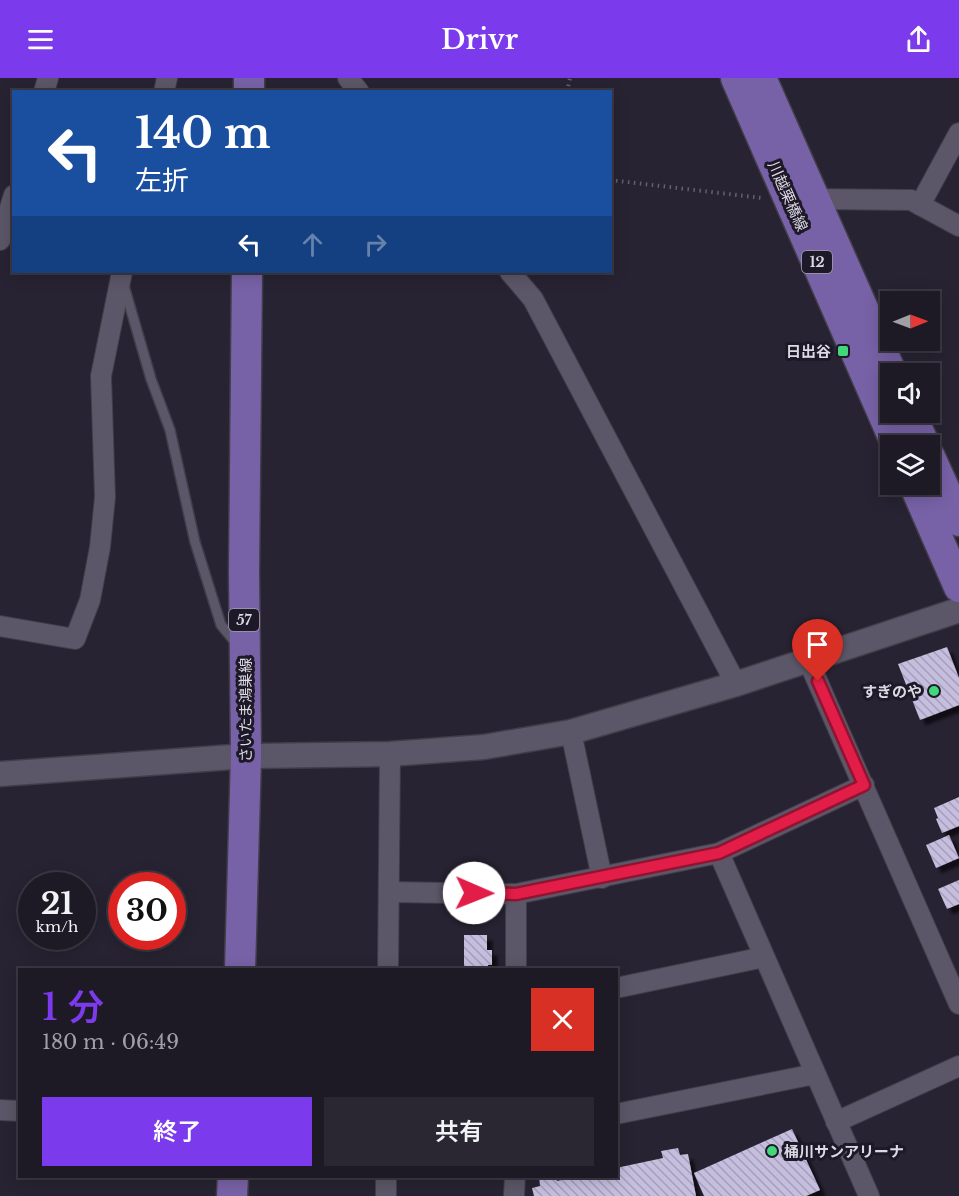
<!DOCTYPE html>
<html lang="ja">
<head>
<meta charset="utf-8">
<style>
	body { margin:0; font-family:"Libre Baskerville","Noto Sans JP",serif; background:#2a2732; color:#f1f3f6; height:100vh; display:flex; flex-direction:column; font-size:22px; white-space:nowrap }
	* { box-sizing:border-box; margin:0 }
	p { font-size:20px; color:#a0a1a7 }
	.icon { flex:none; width:33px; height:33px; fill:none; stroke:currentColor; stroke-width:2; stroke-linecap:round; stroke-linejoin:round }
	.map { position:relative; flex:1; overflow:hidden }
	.drawer { position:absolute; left:18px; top:890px; width:600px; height:210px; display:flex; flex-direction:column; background:#1d1a26; border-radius:0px; box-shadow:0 3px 15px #0003,0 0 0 2px #3b3843 }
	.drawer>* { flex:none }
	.top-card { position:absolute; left:12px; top:12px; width:600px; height:183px; border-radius:0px; box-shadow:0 3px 15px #0003,0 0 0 2px #3b3843; background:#1a4fa0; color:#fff; overflow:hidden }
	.needle { width:39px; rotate:89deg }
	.tools { position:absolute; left:880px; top:213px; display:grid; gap:12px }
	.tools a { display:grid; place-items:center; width:60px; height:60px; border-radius:0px; background:#1d1a26; box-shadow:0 3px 15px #0003,0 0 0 2px #3b3843; font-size:30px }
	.speed { position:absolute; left:18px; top:794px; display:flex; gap:12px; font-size:30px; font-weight:700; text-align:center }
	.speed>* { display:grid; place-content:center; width:78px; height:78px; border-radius:50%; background:#1d1a26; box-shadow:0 3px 15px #0003,0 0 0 2px #3b3843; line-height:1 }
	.speed small { font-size:15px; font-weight:400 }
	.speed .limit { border:9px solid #d22; background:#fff; color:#111 }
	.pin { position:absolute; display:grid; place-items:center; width:51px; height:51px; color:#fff; margin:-62px -26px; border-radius:50% 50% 50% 0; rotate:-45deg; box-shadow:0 0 6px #0007 }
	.pin .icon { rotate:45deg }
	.me { position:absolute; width:66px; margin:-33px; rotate:91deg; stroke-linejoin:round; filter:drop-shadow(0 0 4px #0008) }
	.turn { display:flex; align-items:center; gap:21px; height:126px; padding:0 24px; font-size:27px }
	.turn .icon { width:78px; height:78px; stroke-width:2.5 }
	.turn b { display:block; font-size:42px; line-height:51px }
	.lanes { display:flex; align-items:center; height:57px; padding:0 24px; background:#0003; justify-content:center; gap:30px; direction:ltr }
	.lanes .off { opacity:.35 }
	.round { display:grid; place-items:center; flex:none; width:63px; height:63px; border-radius:0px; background:#2a2732 }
	.overview { display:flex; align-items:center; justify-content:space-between; height:102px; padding:0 24px }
	h1 { font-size:36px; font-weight:600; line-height:45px; color:#7c3aed }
	.action { display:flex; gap:12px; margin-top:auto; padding:12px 24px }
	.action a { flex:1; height:69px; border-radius:0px; background:#7c3aed; color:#fff; font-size:24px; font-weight:600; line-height:69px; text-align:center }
	.action a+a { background:#2a2732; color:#f1f3f6 }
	header { display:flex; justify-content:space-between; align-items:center; height:78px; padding:0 24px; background:#7c3aed; color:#fff; font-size:27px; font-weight:600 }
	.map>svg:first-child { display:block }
	.building { fill:url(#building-back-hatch); filter:url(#shadow) }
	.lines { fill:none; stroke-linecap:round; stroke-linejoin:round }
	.service-casing { stroke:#413d49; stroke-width:12 }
	.minor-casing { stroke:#413d49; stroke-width:22 }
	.tertiary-casing { stroke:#413d49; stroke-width:27 }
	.primary-casing { stroke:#413d49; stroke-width:33 }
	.path { stroke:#64616e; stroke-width:4; stroke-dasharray:1.5 4.5; stroke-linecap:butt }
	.service { stroke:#5b5768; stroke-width:9 }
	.minor { stroke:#5b5768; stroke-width:20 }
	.tertiary { stroke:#5b5768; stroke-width:24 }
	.primary { stroke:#7862a7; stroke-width:30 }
	.route-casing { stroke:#92132f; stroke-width:15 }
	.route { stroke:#e11d48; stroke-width:10 }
	.poi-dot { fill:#42d77b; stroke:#1d1928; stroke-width:2 }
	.labels { text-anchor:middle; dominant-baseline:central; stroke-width:6; stroke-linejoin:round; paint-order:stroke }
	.shield { fill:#1d1928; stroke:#a39fab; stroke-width:1.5 }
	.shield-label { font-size:14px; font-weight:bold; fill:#dcd9e3 }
	.street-label { font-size:15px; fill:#dcd9e3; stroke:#1d1928 }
	.poi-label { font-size:15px; font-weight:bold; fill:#dcd9e3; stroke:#1d1928; text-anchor:end }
</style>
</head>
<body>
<header><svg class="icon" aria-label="menu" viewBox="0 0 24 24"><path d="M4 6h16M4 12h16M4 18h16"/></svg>Drivr<svg class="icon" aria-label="share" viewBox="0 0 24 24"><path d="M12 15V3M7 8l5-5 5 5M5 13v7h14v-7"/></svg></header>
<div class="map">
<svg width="959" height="1118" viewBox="0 0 959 1118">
	<defs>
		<pattern id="building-back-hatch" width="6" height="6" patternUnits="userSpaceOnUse" patternTransform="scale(1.5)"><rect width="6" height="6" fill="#c6bedf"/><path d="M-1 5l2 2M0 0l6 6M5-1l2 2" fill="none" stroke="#a59fb8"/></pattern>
		<filter id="shadow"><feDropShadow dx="5.5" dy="5.5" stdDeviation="1.5" flood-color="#0009"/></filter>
	</defs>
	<rect width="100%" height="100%" fill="#272332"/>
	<g class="building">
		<polygon points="947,569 959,600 959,627 920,642 898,586"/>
		<polygon points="959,719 959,748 942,755 936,741 938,740 934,730"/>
		<polygon points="949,757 959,780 936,790 926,767"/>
		<polygon points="959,802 959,826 947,831 938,811"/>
		<polygon points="464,857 487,857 487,872 492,872 492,887 488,887 488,891 464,891"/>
		<polygon points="792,1051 820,1112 806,1118 704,1118 694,1095"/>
		<polygon points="678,1070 680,1077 688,1076 696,1118 534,1118 532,1110 540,1108 539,1098 555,1098 557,1103 581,1098 616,1098 616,1090 663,1080 661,1073"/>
	</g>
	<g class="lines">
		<g class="service-casing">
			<polyline id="service" points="124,208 151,301 170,352 195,464 221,547 236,565"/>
		</g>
		<g class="minor-casing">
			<g id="minor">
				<polyline points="348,0 359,14"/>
				<polyline points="44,14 48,0"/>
				<polyline points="164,14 167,0"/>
				<polyline points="813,121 911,122 959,148"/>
				<polyline points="920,127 959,55"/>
				<polyline points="0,162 14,117"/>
				<polyline points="510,194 533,221 736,606"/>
				<polyline points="0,548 75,561 90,522 100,469 105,419 101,298 122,194"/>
				<polyline points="808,582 959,926"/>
				<polyline points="571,654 602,800"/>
				<polyline points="719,775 869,1118"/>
				<polyline points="389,814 516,816 719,775 864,707"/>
				<polyline points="516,816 516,891"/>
				<polyline points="388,891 390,676"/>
				<polyline points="616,910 764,879"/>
				<polyline points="0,1032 20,1033"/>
				<polyline points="616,1036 815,996"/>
				<polyline points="836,1044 959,988"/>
				<polyline points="386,1118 386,1098"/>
				<polyline points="514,1118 515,1098"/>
			</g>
		</g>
		<g class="tertiary-casing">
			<polyline id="tertiary" points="0,696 246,678 390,676 484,669 571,654 736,606 959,532"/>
		</g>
		<g class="primary-casing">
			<g id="primary">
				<polyline points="736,0 897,368"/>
				<polyline points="761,0 892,296"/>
				<polyline points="249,14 249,0"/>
				<polyline points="910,334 925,368"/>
				<polyline points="930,379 959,443"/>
				<polyline points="914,406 959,509"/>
				<polyline points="240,891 246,678 244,494 247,194"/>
				<polyline points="232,1118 233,1098"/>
			</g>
		</g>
		<g class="path">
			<polyline points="567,14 570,0"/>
			<polyline points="610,102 762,120"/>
		</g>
		<use href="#service" class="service"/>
		<use href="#minor" class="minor"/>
		<use href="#tertiary" class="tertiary"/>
		<use href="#primary" class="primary"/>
	</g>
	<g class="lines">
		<g class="route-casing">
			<polyline id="route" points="474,815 516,816 719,775 864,707 818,603"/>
		</g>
		<use href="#route" class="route"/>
	</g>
	<g class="poi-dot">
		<rect x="837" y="267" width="12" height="12" rx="3"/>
		<circle cx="934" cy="613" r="6"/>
		<circle cx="772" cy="1073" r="6"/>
	</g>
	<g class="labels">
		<g class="shield">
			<rect x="802" y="173" width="30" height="22" rx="4.5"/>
			<rect x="229" y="531" width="30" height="22" rx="4.5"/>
		</g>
		<g class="shield-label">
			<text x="817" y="184">12</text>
			<text x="244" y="542">57</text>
		</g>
		<g class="street-label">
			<text transform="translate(788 118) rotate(66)">川越栗橋線</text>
			<text transform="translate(245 632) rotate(-90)">さいたま鴻巣線</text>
		</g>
		<g class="poi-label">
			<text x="831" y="273">日出谷</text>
			<text x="922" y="613">すぎのや</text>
			<text x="784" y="1073" text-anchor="start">桶川サンアリーナ</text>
		</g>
	</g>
</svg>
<div class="tools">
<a><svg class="needle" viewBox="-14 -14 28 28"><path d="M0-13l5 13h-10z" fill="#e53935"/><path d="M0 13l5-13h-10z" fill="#a0a1a7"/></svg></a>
<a><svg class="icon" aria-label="sound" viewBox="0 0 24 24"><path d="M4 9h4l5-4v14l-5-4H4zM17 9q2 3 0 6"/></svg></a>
<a><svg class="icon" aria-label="layers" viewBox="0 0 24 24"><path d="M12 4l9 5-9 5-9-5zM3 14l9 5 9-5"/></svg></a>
</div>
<div class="speed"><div>21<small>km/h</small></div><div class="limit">30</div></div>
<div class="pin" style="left:818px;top:603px;background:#d93025"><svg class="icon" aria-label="arrive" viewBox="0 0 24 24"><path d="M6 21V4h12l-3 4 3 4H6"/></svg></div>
<svg class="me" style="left:474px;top:815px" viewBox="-20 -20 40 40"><circle r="19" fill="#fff"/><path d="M0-13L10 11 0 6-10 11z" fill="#e11d48"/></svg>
<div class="top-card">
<div class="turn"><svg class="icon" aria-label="left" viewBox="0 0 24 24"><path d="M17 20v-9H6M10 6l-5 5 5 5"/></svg><div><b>140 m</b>左折</div></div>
<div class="lanes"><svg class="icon" aria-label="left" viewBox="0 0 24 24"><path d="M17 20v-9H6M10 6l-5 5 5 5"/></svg><svg class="icon off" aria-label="ahead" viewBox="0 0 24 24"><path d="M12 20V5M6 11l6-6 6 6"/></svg><svg class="icon off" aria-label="right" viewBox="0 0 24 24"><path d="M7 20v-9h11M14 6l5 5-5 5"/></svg></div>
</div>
<section class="drawer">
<div class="overview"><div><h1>1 分</h1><p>180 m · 06:49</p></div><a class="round" style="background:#d93025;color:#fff"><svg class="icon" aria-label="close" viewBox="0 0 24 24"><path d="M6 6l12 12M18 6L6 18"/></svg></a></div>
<div class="action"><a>終了</a><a>共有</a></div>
</section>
</div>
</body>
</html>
